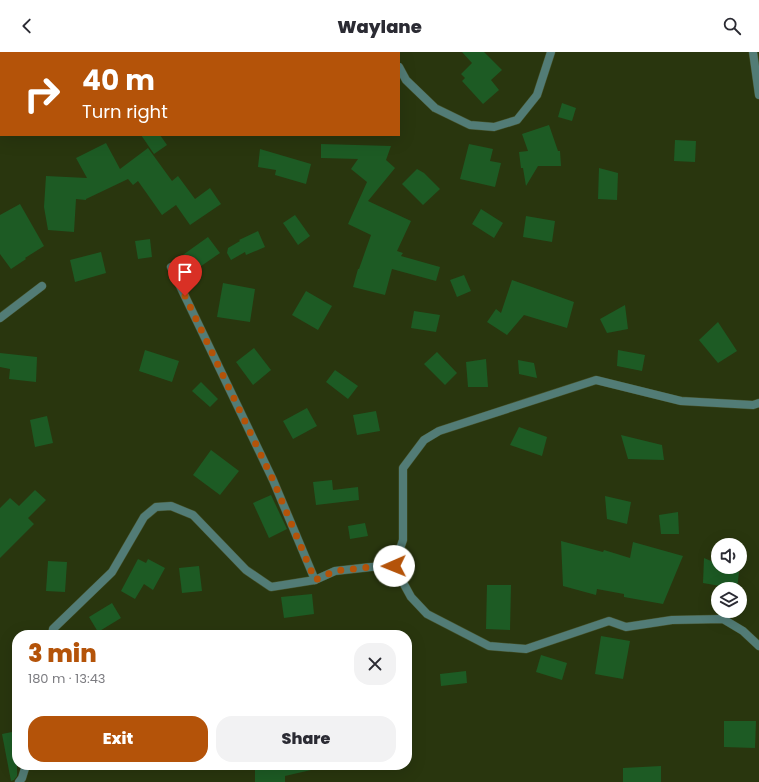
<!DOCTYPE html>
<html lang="en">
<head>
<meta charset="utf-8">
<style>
	body { margin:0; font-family:Poppins,sans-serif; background:#f2f2f3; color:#2b2b33; height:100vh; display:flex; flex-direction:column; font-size:15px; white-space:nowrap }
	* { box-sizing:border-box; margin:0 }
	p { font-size:13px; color:#7c7c81 }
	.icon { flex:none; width:22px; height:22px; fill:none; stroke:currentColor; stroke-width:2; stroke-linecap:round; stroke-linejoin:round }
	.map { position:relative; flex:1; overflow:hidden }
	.side { position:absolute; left:12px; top:578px; width:400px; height:140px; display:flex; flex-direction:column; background:#fff; border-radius:16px; box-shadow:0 4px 16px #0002 }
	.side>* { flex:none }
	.top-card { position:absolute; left:0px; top:0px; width:400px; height:84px; box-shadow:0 4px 16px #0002; background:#b45309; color:#fff; overflow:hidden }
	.controls { position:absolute; left:711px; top:486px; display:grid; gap:8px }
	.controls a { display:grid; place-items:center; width:36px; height:36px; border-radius:50%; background:#fff; box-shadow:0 4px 16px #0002; font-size:20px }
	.pin { position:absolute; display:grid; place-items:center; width:34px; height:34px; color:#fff; margin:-41px -17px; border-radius:50% 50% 50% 0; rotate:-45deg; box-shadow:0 0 4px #0007 }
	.pin .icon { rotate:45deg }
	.me { position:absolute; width:44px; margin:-22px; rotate:269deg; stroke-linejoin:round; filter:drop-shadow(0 0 3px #0008) }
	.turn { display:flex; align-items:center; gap:14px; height:84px; padding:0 16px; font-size:18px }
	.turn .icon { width:52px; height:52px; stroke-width:2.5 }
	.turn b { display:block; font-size:28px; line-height:34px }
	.round { display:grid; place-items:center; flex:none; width:42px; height:42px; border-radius:16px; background:#f2f2f3 }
	.head { display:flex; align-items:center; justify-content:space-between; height:68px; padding:0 16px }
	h1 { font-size:24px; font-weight:800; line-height:30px; color:#b45309 }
	.action { display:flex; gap:8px; margin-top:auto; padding:8px 16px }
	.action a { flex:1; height:46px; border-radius:16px; background:#b45309; color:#fff; font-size:16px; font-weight:800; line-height:46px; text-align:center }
	.action a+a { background:#f2f2f3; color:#2b2b33 }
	header { display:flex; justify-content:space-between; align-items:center; height:52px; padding:0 16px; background:#fff; font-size:18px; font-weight:800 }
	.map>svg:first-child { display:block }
	.building { fill:#1d5b24 }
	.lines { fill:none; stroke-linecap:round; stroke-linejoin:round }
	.service-casing { stroke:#45522b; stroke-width:9 }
	.minor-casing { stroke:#45522b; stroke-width:9 }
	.service { stroke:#527c76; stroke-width:8 }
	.minor { stroke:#527c76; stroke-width:8 }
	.route { stroke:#b45309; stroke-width:7; stroke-dasharray:0 12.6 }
</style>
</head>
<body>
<header><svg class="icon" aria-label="back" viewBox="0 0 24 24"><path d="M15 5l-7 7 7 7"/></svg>Waylane<svg class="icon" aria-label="search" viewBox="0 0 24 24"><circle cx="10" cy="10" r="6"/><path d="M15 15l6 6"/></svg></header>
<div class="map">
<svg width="759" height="730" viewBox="0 0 759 730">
	<rect width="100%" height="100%" fill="#29360e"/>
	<g class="building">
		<polygon points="462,0 484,0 502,18 491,28 499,38 483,52 462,29 465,26 461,22 472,11"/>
		<polygon points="562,51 576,56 572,69 558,65"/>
		<polygon points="549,73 558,99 560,99 561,114 538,114 526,134 523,116 521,116 519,100 528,99 522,82"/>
		<polygon points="141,83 160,83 167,93 154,102"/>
		<polygon points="675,88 696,89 695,110 674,109"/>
		<polygon points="106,91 120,117 148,96 172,129 178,124 195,147 210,136 221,152 190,173 176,153 162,163 138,129 133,133 128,127 86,147 86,146 86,148 76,147 74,180 48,178 44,155 46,124 87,126 76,106"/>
		<polygon points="321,92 391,94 386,108 395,116 368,149 411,169 397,199 403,201 401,204 440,215 436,229 392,217 385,243 353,235 358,217 359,217 371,183 348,172 367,130 351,117 358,107 321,106"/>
		<polygon points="469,92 493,97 490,109 501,111 495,135 460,127"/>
		<polygon points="260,97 311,112 306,132 275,123 276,118 258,115"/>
		<polygon points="599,116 618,121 617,148 598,147"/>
		<polygon points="417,117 424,121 440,137 423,153 402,132"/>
		<polygon points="20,152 44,194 25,206 26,207 11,217 0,202 0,163"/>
		<polygon points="481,157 503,171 494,186 472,172"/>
		<polygon points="295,163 310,184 298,193 283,171"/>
		<polygon points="526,164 555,169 552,190 523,185"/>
		<polygon points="258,179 265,195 246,203 245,200 231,208 227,201 228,196 240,189 239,188"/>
		<polygon points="208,185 220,201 191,221 180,205"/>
		<polygon points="150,187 152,205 138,207 135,189"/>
		<polygon points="101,200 106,221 75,230 70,208"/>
		<polygon points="464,223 471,239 457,245 450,228"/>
		<polygon points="512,228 532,235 574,250 567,276 524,263 507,283 487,270 496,257 501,261"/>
		<polygon points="223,231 255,237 250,270 217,265"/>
		<polygon points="306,239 332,254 318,278 292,263"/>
		<polygon points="625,253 628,277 607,281 600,267"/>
		<polygon points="414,259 440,263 436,280 411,276"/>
		<polygon points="718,270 737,299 718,311 699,288"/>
		<polygon points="254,296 271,318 253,333 236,310"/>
		<polygon points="145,298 179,309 172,330 139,319"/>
		<polygon points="618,298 645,303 642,319 617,314"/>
		<polygon points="437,300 457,321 445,333 424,312"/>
		<polygon points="0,301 37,305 36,330 9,327 10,317 0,315"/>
		<polygon points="486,307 488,335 468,335 466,310"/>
		<polygon points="518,308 534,311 537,326 519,322"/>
		<polygon points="335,318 358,334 348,347 326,330"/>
		<polygon points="201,330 218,347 210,355 192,339"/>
		<polygon points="307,356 317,374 293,387 283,369"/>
		<polygon points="376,359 380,379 357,383 353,363"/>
		<polygon points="47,364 53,391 35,395 30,368"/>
		<polygon points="519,375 547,385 542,404 510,393"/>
		<polygon points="621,383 662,393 664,408 628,407"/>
		<polygon points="211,398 239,419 220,443 193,423"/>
		<polygon points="332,428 333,438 358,435 359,448 316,453 313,430"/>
		<polygon points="35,438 46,448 28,466 34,472 0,506 0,456 10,446 19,454"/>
		<polygon points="271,443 287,477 269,486 253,451"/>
		<polygon points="605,444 631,450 627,472 607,467"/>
		<polygon points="678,460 679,482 661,482 659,463"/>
		<polygon points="365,471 368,484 350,487 348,474"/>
		<polygon points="561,489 603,500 604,498 630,506 633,490 683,504 663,552 624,545 624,542 597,537 596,543 563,534"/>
		<polygon points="704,506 718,512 718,515 726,515 739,520 737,537 703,531"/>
		<polygon points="138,507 146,511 148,507 165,516 153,538 144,532 135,547 121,539"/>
		<polygon points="48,509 67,510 65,540 46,539"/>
		<polygon points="199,514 202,539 182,541 179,516"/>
		<polygon points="487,533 511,533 510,578 486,577"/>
		<polygon points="312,542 314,562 284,566 281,545"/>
		<polygon points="112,551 121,566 98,580 89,565"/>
		<polygon points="601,584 630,589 623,627 595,622"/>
		<polygon points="541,603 567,611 562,628 536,620"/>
		<polygon points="466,619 467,631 441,634 440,622"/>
		<polygon points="724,669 756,669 755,696 724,695"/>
		<polygon points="17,679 17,724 14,728 11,729 2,682"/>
		<polygon points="255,713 311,713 311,718 285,724 285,730 255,730"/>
		<polygon points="661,714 661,730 623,730 623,716"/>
	</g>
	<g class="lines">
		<g class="service-casing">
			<polyline id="service" points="171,215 273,428 315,528"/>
		</g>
		<g class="minor-casing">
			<g id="minor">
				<polyline points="390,0 391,1"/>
				<polyline points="753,0 759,43"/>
				<polyline points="49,1 51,0"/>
				<polyline points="399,15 406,28 435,56 470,73 494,75 517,68 537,43 551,0"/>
				<polyline points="0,22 1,21"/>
				<polyline points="0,266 42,234"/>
				<polyline points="394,514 403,488 403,416 424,388 439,379 596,328 681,349 753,353 759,351"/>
				<polyline points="394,514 411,545 427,562 489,594 526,597 609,569 626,575 672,568 723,567 743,579 759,594"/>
				<polyline points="52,583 53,577 112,520 144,465 156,455 171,454 193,463 246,518 271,535 315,528 335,519 371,515 394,514"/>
				<polyline points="19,730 22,726 26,713"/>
			</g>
		</g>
		<use href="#service" class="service"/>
		<use href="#minor" class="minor"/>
	</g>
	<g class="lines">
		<polyline class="route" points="185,244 273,428 315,528 335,519 371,515 394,514"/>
	</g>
</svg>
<div class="controls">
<a><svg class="icon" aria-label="sound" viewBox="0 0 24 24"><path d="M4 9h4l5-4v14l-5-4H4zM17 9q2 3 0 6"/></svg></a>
<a><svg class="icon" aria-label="layers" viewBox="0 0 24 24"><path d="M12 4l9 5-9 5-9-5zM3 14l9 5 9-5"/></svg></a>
</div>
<div class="pin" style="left:185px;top:244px;background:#d93025"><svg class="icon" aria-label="arrive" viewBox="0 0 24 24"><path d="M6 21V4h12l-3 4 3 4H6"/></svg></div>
<svg class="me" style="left:394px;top:514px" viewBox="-20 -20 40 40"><circle r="19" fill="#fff"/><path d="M0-13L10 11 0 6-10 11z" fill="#b45309"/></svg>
<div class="top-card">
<div class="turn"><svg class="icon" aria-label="right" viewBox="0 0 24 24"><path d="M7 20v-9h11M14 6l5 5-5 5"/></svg><div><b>40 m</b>Turn right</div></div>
</div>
<section class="side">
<div class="head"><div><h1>3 min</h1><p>180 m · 13:43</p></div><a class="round"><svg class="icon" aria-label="close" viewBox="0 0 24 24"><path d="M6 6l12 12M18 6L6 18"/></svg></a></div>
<div class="action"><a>Exit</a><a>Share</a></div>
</section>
</div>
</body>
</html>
